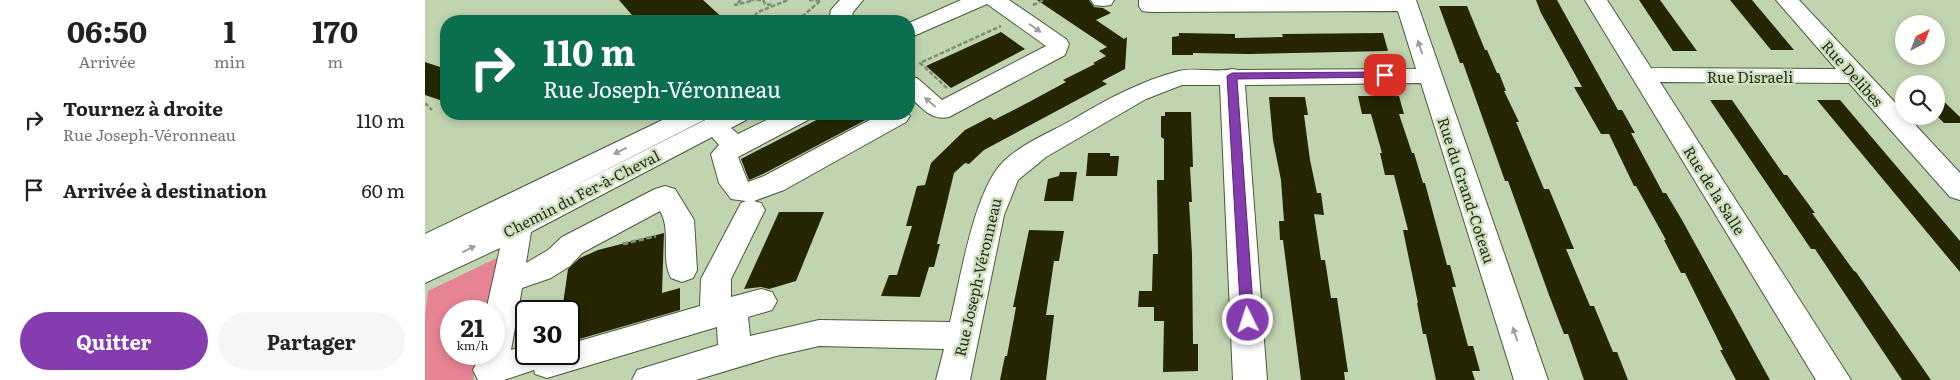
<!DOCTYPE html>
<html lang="fr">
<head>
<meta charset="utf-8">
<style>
	body { margin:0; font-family:Literata,serif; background:#f6f6f6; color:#222; height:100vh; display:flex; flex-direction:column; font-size:19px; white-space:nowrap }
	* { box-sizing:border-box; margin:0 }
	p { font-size:16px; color:#767676 }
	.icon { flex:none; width:28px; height:28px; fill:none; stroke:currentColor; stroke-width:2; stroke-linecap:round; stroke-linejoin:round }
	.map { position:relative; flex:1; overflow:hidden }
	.drawer { display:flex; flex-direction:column; background:#fff; width:425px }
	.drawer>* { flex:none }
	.guide { position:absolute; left:15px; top:15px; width:475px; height:105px; border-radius:20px; box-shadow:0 2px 8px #0003; background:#0b6e4f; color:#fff; overflow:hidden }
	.needle { width:32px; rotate:42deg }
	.buttons { position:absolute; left:1470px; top:15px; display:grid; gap:10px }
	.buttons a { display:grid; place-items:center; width:50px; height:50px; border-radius:50%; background:#fff; box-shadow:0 2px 8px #0003; font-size:25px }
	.speed { position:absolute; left:15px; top:300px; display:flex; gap:10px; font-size:25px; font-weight:700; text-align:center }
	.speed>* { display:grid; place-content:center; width:65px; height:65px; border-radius:50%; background:#fff; box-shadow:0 2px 8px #0003; line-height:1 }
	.speed small { font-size:12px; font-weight:400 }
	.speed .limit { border:2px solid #111; border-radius:8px; background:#fff; color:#111 }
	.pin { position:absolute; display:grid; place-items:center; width:42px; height:42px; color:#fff; margin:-21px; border-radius:10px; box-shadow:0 2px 8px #0006 }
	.me { position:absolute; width:55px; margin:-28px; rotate:356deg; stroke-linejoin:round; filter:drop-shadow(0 0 4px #0008) }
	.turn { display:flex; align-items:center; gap:18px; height:105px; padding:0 20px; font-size:22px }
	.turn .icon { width:65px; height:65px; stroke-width:2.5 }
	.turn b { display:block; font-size:35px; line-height:42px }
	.eta { display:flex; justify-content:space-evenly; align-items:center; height:85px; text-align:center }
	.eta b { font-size:30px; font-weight:700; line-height:35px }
	.primary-button { display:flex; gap:10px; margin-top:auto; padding:10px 20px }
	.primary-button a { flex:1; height:58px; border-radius:30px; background:#843cae; color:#fff; font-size:20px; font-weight:700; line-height:58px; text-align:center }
	.primary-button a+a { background:#f6f6f6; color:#222 }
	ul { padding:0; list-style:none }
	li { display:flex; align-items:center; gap:15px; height:70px; padding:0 20px }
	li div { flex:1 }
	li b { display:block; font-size:19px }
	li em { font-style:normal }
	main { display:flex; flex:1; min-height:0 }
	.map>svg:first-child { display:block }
	.green { fill:#e78493 }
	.building { fill:#252600 }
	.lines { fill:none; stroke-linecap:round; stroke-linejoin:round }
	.minor-casing { stroke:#495a3a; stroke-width:2 }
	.path-far1 { stroke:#818f74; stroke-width:2.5; stroke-dasharray:4.5 2; stroke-linecap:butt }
	.path { stroke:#818f74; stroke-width:3; stroke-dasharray:5.5 2.5; stroke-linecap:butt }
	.minor { fill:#fff; fill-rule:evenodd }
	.oneway { fill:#9ea19b }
	.route { fill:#843cae; stroke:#562771 }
	.labels { text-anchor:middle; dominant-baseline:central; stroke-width:5; stroke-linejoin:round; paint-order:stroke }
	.street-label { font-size:15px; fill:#272f21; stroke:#cee1bd }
</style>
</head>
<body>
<main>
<section class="drawer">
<div class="eta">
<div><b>06:50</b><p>Arrivée</p></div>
<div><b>1</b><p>min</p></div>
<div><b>170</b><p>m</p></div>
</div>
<ul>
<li><svg class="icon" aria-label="right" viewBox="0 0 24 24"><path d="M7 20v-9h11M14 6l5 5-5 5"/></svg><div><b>Tournez à droite</b><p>Rue Joseph-Véronneau</p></div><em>110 m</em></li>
<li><svg class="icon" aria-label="arrive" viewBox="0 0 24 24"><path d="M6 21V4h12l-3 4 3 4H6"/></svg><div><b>Arrivée à destination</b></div><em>60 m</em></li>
</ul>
<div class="primary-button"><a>Quitter</a><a>Partager</a></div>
</section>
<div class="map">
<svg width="1535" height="380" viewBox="0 0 1535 380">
	<rect width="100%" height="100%" fill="#c1d4b0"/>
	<polygon class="green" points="74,257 62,311 26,311 26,354 53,354 48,380 0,380 0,316 3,291"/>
	<g class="building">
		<polygon points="194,0 278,0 301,21 212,21"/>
		<polygon points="612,0 664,0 669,7 678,8 686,13 671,20 699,39 702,37 700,69 677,81 682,84 559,150 544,164 540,163 529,173 512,244 515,244 509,267 504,267 495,297 456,296 464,275 472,275 487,226 481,226 492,186 500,185 506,163 540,130 565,117 569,120 604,102 641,82 638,80 670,64 668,63 681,56 674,51 682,47"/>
		<polygon points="1111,0 1132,0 1193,110 1197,110 1210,133 1206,133 1238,193 1241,193 1257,220 1345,380 1311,380 1295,350 1298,350 1260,273 1256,273 1239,240 1241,240 1211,186 1209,186 1184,134 1176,134 1149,87 1157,87 1116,13"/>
		<polygon points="1214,0 1235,0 1272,51 1248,51"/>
		<polygon points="1305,0 1327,0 1369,50 1346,50"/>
		<polygon points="1014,6 1042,6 1060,50 1062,50 1072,73 1074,73 1081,91 1079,91 1094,122 1091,122 1119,189 1124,189 1149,249 1141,249 1165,306 1169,306 1188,352 1192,352 1203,380 1159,380 1143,334 1139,334 1124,295 1083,181 1080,181 1038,63 1035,63"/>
		<polygon points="576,32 600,49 526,88 501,66"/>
		<polygon points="754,33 810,34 810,38 858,37 857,34 958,33 963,51 824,54 768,53 768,55 747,55 747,37 754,36"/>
		<polygon points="0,62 21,69 21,102 0,95"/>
		<polygon points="1511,94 1535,117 1535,123 1519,123 1511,115"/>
		<polygon points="933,96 974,96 979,114 974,114 987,153 989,153 998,183 1000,183 1022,265 1025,265 1031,287 1027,287 1043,346 1048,346 1055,371 1047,371 1050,380 1011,380 1001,334 998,334 992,303 993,303 978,230 983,230 969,175 960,175 955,153 957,153 946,114 937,114"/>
		<polygon points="844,97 880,97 883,115 879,115 885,160 892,193 896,193 899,215 889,214 896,260 900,260 906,298 912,298 923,372 919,372 920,380 876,380 858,240 855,240 854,221 859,221 856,180 848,140"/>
		<polygon points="1285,100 1307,100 1359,175 1362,175 1390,213 1387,213 1429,271 1431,272 1506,380 1477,380 1390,249 1386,249"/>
		<polygon points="1392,100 1415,100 1535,241 1535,272"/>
		<polygon points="740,112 766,112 768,167 765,167 767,202 764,202 767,254 768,344 773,344 773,371 738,372 739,321 729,321 729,307 713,307 714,291 727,291 728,254 733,254 732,180 739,180 739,139 736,137 736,116 740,116"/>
		<polygon points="403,114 452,114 338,174 324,180 316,159"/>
		<polygon points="663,153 685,153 685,156 694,156 692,176 661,176"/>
		<polygon points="635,172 652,172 648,201 619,201 623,179 634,176"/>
		<polygon points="354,212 399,212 371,281 344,289 336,287 319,289"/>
		<polygon points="604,230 639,231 634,261 629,261 621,315 629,315 621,380 575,380 580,356 582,356 591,307 588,307"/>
		<polygon points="239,233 237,293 255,288 255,310 144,342 144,302 138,304 143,269 155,258 173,250"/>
	</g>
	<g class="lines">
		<g class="minor-casing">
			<g id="minor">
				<polygon points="415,0 438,0 428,12 426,21 404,21 406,10"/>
				<path d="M536,0H584L641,39L644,44L640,55L524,117C506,121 496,107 484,96V76L492,78L517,100L621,46L562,4L484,38V23Z"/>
				<polygon points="666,0 689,0 686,5 678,6 669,5"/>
				<path d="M714,0H991L1123,380H1089L996,83L820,85L842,380H808L795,85H757L721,99L621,157L593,180L579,215L545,380H511L519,349L394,346L351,356L271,380H207L212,370L293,345L292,327L122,378L110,374L109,370L79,380H53L48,370L53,360L56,359L54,354H69V311H61L75,248L0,283V234L250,114H283L279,120L106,208L292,114H324L321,120L306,128L313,134L354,114H387L383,120L313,157L323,182L339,176L456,114H483L485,116L481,122L359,190L329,201L336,203L340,210L306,279V297L336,289L347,292L352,301L347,310L323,317L325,336L394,320L525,322C535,281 549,189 579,161C598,143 624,133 647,120C681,100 715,81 754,71C771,67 790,73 807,69L813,70L991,69L973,11L725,12L717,11L714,6ZM287,137L294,145L286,154L294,183L306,199L321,201L316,203L276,279L275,306L144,344V354H101V345L86,350L97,288L126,278L145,266L157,253L235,211C247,231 235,257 246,278L257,282L268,278L272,270L269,220L250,189L240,186L230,189L137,237L123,250L101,263L106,232Z"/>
				<polygon points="1160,0 1182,0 1226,68 1411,69 1351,0 1374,0 1479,112 1479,116 1482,116 1535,173 1535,200 1525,197 1424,83 1235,82 1426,380 1391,380"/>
			</g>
		</g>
		<g class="path-far1">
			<polyline points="316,0 310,5 326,1"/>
			<polyline points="325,0 340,0"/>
			<polyline points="338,0 340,4 348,5"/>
			<polyline points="384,0 396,1"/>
			<polyline points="608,5 619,0"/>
			<polyline points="199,21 209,17"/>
			<polyline points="325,21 333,12 363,0"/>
			<polyline points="372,21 395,1"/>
			<polyline points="522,88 495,63 576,26"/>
			<polyline points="0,103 7,110"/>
			<polyline points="395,118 403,114"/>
		</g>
		<polyline class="path" points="198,244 231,236"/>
		<use href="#minor" class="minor"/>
	</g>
	<defs><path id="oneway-solid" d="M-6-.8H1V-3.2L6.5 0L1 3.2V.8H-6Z" transform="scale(1.25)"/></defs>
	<g class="oneway">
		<use href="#oneway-solid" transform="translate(610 28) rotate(35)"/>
		<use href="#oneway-solid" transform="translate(995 47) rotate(-108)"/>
		<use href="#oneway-solid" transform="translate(505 102) rotate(-139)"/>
		<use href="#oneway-solid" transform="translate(195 151) rotate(154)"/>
		<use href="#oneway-solid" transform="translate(44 249) rotate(-26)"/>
		<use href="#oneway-solid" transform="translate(1090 334) rotate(-109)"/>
	</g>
	<polygon class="route" points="960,72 964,73 964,77 812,79 829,320 827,323 823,325 818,323 816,320 802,76 807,73"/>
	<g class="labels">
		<g class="street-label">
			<text transform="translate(1428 73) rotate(48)">Rue Delibes</text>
			<text x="1325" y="76">Rue Disraeli</text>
			<text transform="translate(1042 190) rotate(72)">Rue du Grand-Coteau</text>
			<text transform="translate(1290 190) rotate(58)">Rue de la Salle</text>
			<text transform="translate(156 193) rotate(-27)">Chemin du Fer-à-Cheval</text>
			<text transform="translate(552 277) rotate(-77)">Rue Joseph-Véronneau</text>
		</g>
	</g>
</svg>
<div class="buttons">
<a><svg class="needle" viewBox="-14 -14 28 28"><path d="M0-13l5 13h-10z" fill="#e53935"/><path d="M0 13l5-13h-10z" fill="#767676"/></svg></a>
<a><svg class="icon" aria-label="search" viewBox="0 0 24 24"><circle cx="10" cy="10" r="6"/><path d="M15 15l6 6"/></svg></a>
</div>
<div class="speed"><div>21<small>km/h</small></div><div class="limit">30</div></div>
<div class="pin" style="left:960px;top:75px;background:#d93025"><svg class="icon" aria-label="arrive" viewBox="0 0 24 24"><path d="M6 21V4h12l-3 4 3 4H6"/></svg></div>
<svg class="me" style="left:823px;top:320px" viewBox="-20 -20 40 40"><circle r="17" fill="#843cae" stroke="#fff" stroke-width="3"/><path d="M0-11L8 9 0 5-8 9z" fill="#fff"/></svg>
<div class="guide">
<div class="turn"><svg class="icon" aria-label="right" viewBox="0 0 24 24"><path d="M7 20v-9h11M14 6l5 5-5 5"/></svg><div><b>110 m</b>Rue Joseph-Véronneau</div></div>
</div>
</div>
</main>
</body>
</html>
